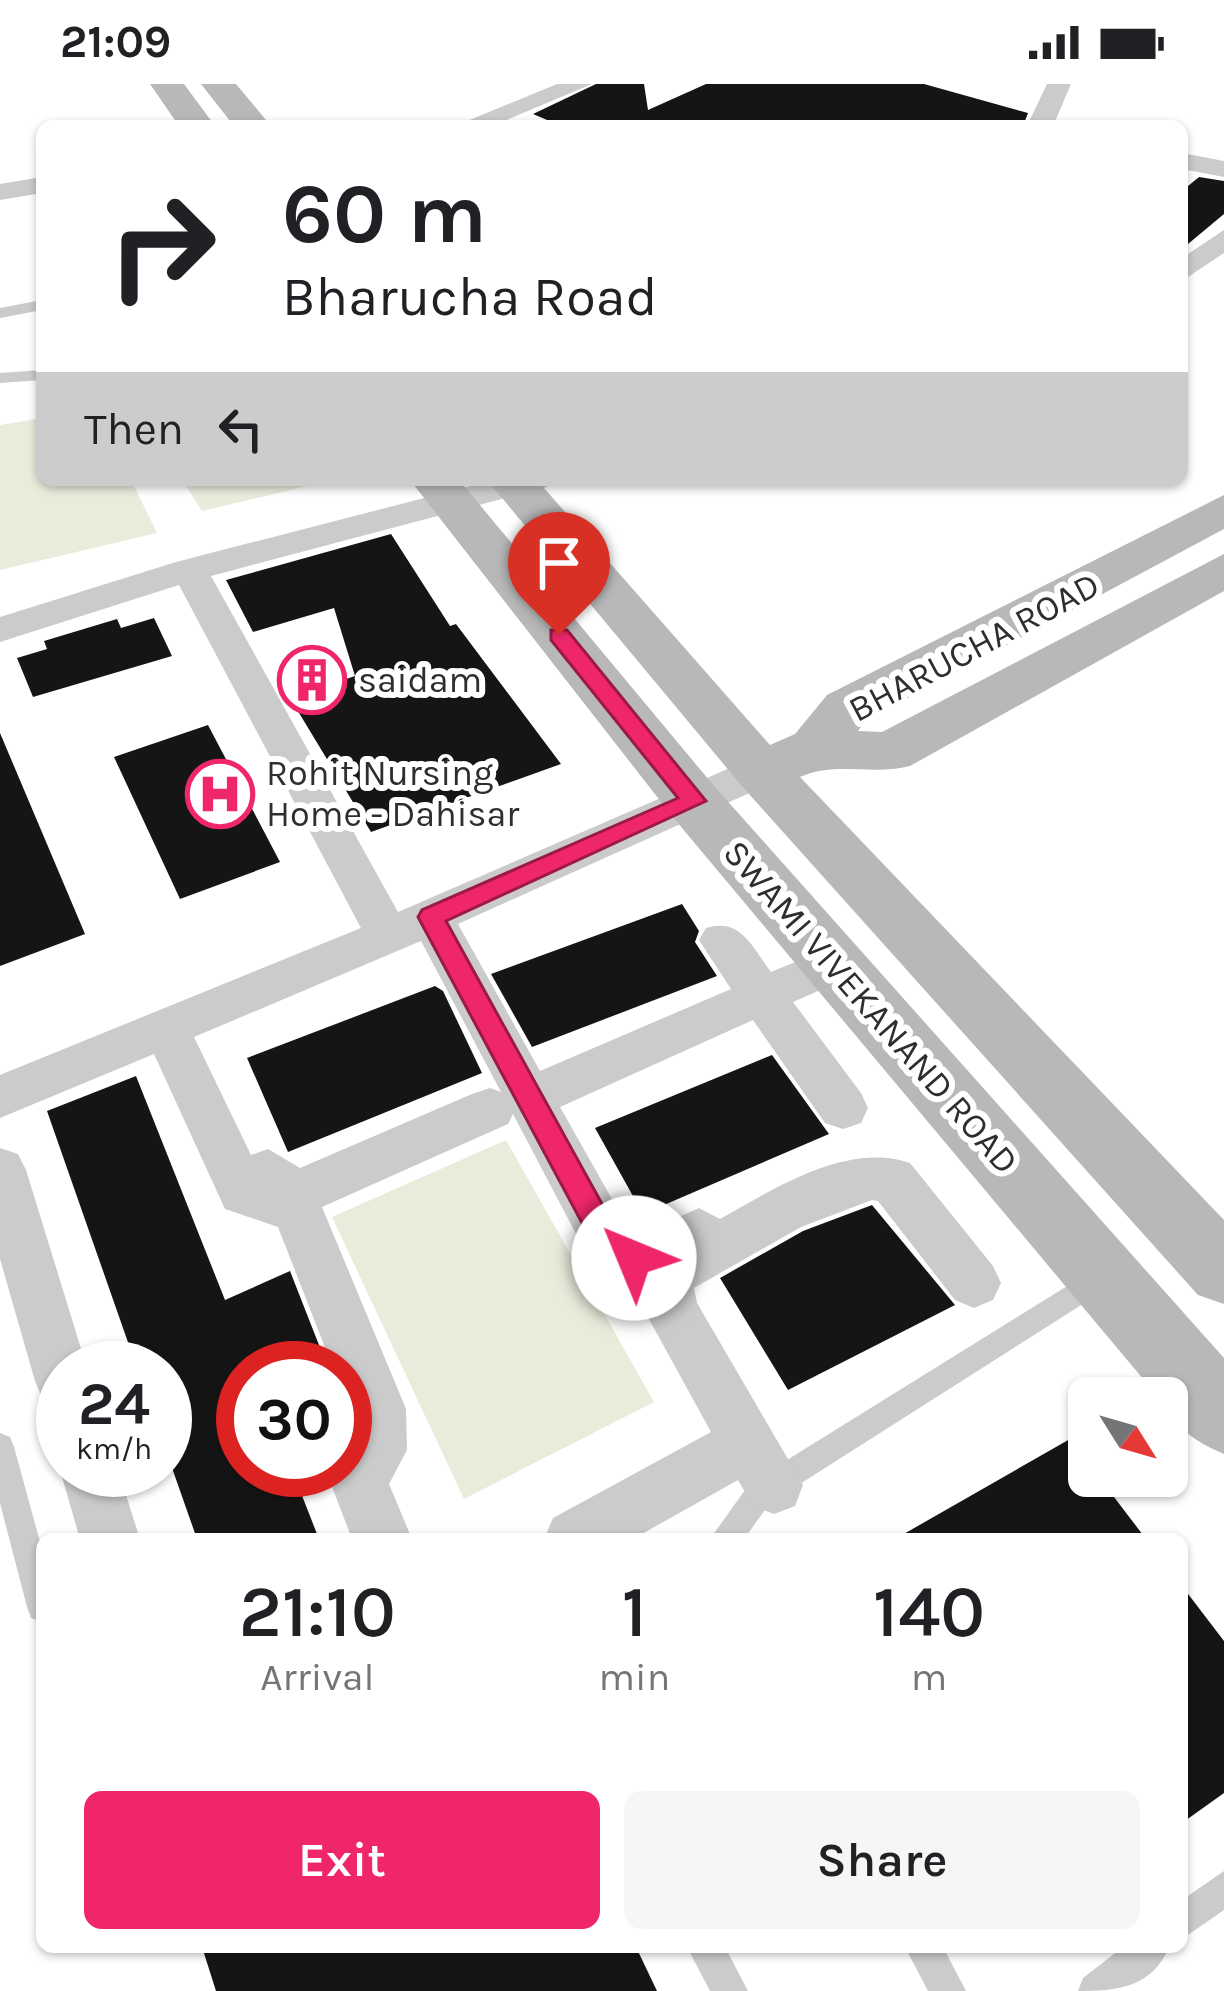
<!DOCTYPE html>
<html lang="en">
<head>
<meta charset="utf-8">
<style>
	body { margin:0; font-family:Karla,sans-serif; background:#f6f6f6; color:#202124; height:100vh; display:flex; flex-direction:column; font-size:45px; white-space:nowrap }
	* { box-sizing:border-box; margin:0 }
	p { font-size:39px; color:#757577 }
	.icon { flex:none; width:66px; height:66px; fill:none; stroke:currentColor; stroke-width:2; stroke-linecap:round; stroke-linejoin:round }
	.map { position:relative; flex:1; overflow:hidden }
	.sheet { position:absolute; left:36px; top:1449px; width:1152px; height:420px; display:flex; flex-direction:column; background:#fff; border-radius:18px; box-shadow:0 3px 9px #0004 }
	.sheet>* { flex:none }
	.top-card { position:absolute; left:36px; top:36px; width:1152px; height:366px; border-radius:18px; box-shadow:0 3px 9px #0004; background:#fff; color:#202124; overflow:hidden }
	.needle { width:78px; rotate:127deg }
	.controls { position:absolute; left:1068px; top:1293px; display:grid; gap:24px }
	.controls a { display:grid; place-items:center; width:120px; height:120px; border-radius:18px; background:#fff; box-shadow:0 3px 9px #0004; font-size:60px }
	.speed { position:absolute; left:36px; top:1257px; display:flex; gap:24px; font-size:60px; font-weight:700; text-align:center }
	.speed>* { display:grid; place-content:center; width:156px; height:156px; border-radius:50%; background:#fff; box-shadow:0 3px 9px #0004; line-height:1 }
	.speed small { font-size:30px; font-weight:400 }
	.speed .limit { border:18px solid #d22; background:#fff; color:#111 }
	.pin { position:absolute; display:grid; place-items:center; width:102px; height:102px; color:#fff; margin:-123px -51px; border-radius:50% 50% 50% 0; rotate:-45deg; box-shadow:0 0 12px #0007 }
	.pin .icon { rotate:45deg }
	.me { position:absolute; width:132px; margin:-66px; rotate:315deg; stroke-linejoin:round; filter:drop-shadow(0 0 9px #0008) }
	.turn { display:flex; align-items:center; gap:42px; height:252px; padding:0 48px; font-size:54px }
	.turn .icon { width:156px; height:156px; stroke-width:2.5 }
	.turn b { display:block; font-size:84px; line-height:102px }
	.then { display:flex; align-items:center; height:114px; padding:0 48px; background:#0003; gap:24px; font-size:45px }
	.eta { display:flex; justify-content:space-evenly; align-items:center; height:204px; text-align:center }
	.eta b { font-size:72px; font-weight:600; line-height:84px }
	.primary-button { display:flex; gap:24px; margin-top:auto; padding:24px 48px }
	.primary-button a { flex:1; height:138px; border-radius:18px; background:#f0266c; color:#fff; font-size:48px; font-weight:600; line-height:138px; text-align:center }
	.primary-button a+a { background:#f6f6f6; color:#202124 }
	.status { display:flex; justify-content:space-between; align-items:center; height:84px; padding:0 60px; background:#fff; direction:ltr }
	.status svg { height:33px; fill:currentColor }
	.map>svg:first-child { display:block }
	.green { fill:#e9ecdb }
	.building { fill:#151515 }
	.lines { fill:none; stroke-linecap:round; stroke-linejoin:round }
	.lane { fill:#cbcbcb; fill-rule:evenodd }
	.street { fill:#cbcbcb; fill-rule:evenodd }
	.secondary { fill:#b8b8b8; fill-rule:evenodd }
	.route { fill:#f0266c; stroke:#9c1946; stroke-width:3 }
	.labels { text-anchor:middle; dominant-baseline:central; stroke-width:12; stroke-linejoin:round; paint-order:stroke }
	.street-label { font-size:36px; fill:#2e2e2e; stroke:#fff }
	.poi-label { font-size:36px; fill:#2e2e2e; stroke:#fff; text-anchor:start }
</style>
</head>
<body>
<div class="status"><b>21:09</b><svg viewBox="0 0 49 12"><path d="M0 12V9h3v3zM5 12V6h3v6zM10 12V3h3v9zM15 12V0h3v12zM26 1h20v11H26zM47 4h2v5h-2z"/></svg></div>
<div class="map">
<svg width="1224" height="1907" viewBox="0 0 1224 1907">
	<rect width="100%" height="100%" fill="#fff"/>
	<g class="green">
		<polygon points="42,334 42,396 131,396 157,449 0,486 0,341"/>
		<polygon points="182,396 333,396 202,427"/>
		<polygon points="506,1056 654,1318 464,1415 332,1133"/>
	</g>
	<g class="building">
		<polygon points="596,0 644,0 648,26 706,0 924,0 1028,29 1023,42 561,42 533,30"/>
		<polygon points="1199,93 1224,97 1224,130 1182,165 1182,107"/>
		<polygon points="391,450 450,542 456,540 561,680 371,748 290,614 355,592 334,524 253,548 226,496"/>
		<polygon points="154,534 172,572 33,613 17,574 47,565 44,557 117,535 121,544"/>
		<polygon points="208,641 280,778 180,815 114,673"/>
		<polygon points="0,649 85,850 0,882"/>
		<polygon points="682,820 699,847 695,858 717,892 532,963 491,890"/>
		<polygon points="435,902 443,907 482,989 288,1068 247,974"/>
		<polygon points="772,971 829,1050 643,1130 595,1044"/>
		<polygon points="136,992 225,1216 290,1187 328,1284 243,1284 243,1386 292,1386 319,1455 197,1455 165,1364 165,1284 137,1284 47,1027"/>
		<polygon points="872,1121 955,1221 788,1306 720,1194 803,1147"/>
		<polygon points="1070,1355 1089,1380 1089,1392 1098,1392 1146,1455 895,1455"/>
		<polygon points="1182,1502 1224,1557 1224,1709 1182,1739"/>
		<polygon points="202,1863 636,1863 657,1907 216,1907"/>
	</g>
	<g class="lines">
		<g class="lane">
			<polygon points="42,216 42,226 0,234 0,224"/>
			<polygon points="42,286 42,296 0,299 0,289"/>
			<polygon points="1101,1181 1111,1184 1114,1193 1111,1202 770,1419 744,1455 710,1455 750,1399"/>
			<polygon points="0,1349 10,1353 14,1363 42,1465 42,1538 31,1534 27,1523 0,1419"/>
			<polygon points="1224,1787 1224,1826 1182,1855 1182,1816"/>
			<polygon points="687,1863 725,1863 748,1907 710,1907"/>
			<polygon points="905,1863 943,1863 966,1907 928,1907"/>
			<path d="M1123,1863H1169C1152,1904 1116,1907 1078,1907L1083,1894Z"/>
		</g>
		<g class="street">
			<polygon points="557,0 592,0 492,42 455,42"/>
			<polygon points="1047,0 1071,0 1053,42 1027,42"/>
			<polygon points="1182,69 1224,77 1224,93 1182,85"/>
			<polygon points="42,93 42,109 0,116 0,100"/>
			<polygon points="1224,146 1224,169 1182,197 1182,174"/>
			<path d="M494,396H552L547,403L211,492L398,828L746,677L761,672L776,677L782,687L776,697L458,840L540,987L731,905L699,856L706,844C741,833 752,863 771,888L834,862L850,867L857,880L850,893L793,918L861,1009L868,1024L861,1039L843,1045L825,1039L753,936L560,1023L630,1147L652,1145L699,1124L720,1135C773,1105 848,1057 910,1079L993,1182L1001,1199L993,1216L974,1224L955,1216L878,1117L872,1116L801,1143L694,1204L697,1219L803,1401L795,1422L774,1430L753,1422L738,1396L633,1455H544L553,1434L711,1348L644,1226V1195L595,1186L513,1030L508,1040L322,1123L406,1325L407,1366L389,1400L412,1455H352L329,1395L332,1386H345V1284H333L278,1143L225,1125L154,970L0,1034V991L361,844L179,501L0,558V533L176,478ZM421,857L501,1008L490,1004L472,1010L300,1084L268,1065L251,1071L194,953Z"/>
			<polygon points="0,1064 18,1070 26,1086 87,1284 63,1284 63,1324 43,1316 35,1297 0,1175"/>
			<polygon points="63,1378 63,1386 118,1386 140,1455 80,1455 60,1386"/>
		</g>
		<g class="secondary">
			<polygon points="150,0 184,0 215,42 179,42"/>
			<polygon points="201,0 236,0 271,42 234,42"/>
			<path d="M410,396H459L714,702L1224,1274V1370C1200,1360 1168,1342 1167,1314H1159L672,732Z"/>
			<path d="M487,396H537L770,661L795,650L827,611L1224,411V445L865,637L858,647L882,648L1224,470V507L910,682C873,692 836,677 800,693L1224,1136V1220L1198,1211L741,701Z"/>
		</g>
	</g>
	<polygon class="route" points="551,546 567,546 706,717 446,837 623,1158 645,1165 649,1174 645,1184 634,1188 603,1178 418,833 422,826 678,714 551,556"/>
	<defs>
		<g id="building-ring" transform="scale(3.45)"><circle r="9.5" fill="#fff" stroke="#f0266c" stroke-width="1.5"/><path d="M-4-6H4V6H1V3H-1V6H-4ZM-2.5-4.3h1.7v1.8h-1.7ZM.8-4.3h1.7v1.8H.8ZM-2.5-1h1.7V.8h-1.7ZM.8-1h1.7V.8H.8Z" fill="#f0266c"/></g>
		<g id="hospital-ring" transform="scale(3.45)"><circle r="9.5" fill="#fff" stroke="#f0266c" stroke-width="1.5"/><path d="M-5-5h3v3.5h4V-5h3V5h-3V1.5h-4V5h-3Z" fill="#f0266c"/></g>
	</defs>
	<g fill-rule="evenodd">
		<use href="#building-ring" x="312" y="596"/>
		<use href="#hospital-ring" x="220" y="710"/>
	</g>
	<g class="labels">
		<g class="street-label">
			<text transform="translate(974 563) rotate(-28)">BHARUCHA ROAD</text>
			<text transform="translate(871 923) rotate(49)">SWAMI VIVEKANAND ROAD</text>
		</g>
		<g class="poi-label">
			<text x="358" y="596">saidam</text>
			<text x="266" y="689">Rohit Nursing<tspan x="266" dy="41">Home - Dahisar</tspan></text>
		</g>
	</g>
</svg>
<div class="controls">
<a><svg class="needle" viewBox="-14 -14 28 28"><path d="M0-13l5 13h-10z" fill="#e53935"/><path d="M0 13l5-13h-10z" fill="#757577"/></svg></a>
</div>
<div class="speed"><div>24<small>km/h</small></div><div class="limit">30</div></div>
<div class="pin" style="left:559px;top:551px;background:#d93025"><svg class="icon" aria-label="arrive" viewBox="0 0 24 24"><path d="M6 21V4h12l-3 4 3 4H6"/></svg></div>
<svg class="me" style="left:634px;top:1174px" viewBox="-20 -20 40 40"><circle r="19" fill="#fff"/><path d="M0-13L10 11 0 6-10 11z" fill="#f0266c"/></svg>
<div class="top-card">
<div class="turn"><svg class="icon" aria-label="right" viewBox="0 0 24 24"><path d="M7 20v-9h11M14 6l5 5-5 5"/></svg><div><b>60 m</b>Bharucha Road</div></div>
<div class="then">Then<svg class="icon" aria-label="left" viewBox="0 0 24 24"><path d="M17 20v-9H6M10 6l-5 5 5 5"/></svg></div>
</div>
<section class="sheet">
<div class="eta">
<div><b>21:10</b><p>Arrival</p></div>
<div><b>1</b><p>min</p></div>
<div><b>140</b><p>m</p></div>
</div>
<div class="primary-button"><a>Exit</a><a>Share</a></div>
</section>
</div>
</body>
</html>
